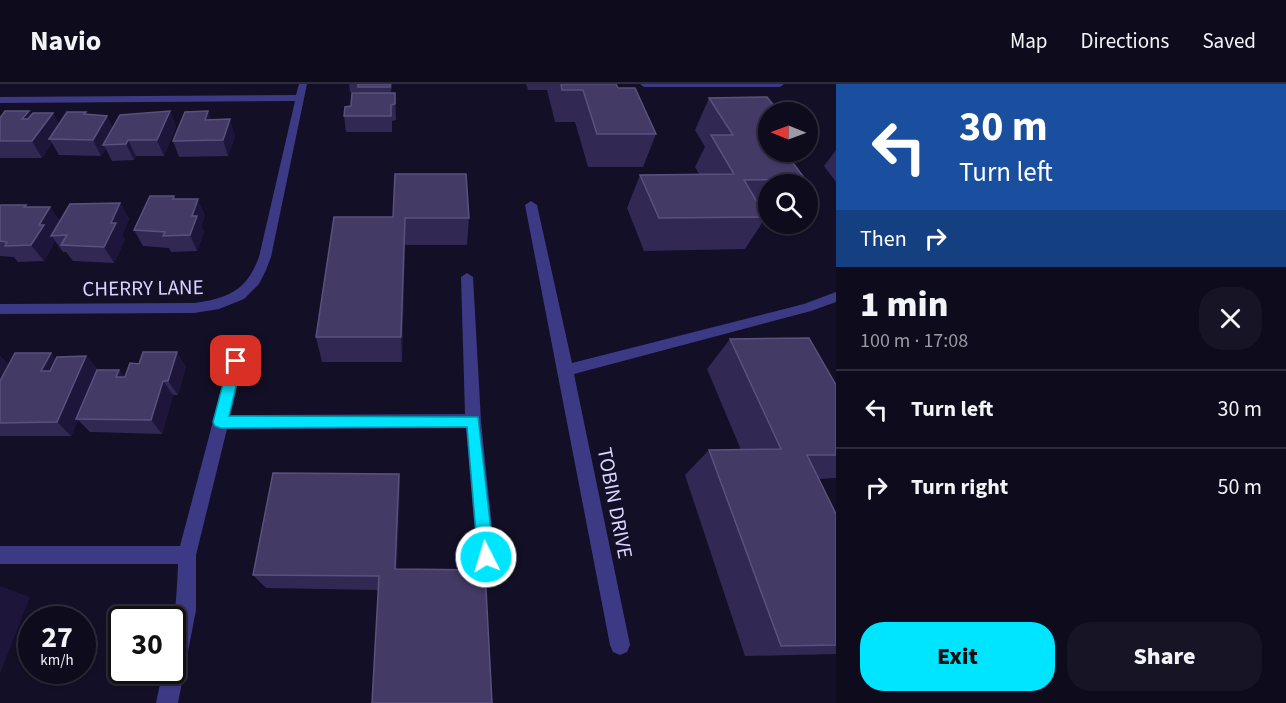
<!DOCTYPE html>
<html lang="en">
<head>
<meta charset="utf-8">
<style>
	body { margin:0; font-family:"Source Sans 3",sans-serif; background:#171425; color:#f1f3f6; height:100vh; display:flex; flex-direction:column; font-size:22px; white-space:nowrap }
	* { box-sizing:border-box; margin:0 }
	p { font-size:20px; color:#9b9ba3 }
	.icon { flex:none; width:33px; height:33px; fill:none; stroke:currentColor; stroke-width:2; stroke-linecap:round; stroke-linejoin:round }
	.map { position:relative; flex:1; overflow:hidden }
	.panel { display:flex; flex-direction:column; background:#0e0b1c; width:450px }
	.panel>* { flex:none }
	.top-card { background:#1a4fa0; color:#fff; overflow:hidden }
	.needle { width:39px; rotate:271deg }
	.buttons { position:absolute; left:758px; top:18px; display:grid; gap:12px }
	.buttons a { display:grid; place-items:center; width:60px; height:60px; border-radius:50%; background:#0e0b1c; box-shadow:0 2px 4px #0004,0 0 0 2px #2e2b3b; font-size:30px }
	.speed { position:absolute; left:18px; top:522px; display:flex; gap:12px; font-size:30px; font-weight:700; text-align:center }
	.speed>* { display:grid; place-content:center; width:78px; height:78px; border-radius:50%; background:#0e0b1c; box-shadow:0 2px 4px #0004,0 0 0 2px #2e2b3b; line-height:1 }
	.speed small { font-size:15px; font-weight:400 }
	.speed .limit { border:3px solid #111; border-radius:9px; background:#fff; color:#111 }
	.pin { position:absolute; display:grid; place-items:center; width:51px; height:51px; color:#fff; margin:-26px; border-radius:12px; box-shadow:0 3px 9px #0006 }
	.me { position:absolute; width:66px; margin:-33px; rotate:355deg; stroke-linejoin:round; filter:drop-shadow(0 0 4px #0008) }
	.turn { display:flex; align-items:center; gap:21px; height:126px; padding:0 24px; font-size:27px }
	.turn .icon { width:78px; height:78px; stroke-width:2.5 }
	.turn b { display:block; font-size:42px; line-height:51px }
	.then { display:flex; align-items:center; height:57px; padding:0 24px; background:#0003; gap:12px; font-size:22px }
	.round { display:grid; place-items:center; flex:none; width:63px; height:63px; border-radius:24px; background:#171425 }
	.summary { display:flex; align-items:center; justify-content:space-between; height:102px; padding:0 24px }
	h1 { font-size:36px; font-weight:800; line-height:45px }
	.button { display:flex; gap:12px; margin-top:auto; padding:12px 24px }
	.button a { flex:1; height:69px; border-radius:24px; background:#00e5ff; color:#111; font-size:24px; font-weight:800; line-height:69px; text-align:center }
	.button a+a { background:#171425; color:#f1f3f6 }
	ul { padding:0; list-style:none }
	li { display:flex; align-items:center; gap:18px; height:78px; padding:0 24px; border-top:2px solid #2e2b3b }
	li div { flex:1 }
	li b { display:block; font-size:22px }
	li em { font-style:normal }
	header { display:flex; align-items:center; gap:36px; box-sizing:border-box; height:84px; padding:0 30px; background:#0e0b1c; border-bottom:2px solid #2e2b3b }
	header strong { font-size:28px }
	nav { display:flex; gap:33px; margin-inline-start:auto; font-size:21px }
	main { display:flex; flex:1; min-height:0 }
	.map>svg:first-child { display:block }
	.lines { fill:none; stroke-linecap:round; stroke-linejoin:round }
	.minor { fill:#3d3a85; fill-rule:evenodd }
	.wall { fill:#312854 }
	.shaded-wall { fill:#1d163a }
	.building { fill:#433a66; stroke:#5a527e; stroke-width:1.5 }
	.route { fill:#00e5ff; stroke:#0095a6; stroke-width:1.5 }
	.labels { text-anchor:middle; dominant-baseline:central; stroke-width:6; stroke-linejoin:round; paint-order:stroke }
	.street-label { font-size:21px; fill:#d9d4ff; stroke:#130f26 }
</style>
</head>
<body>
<header>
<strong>Navio</strong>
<nav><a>Map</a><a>Directions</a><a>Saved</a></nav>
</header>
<main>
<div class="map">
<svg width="836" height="619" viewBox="0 0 836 619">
	<rect width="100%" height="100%" fill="#130f26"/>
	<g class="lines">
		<g class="minor">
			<path d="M299,0H307L271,173L266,186L259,200L244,215L219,225L194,229L0,230V220L194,219C229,214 246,207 259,173L295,17L0,19V13L296,11Z"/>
			<polygon points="640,0 784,0 780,3 644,3"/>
			<polygon points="531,117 537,121 572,279 804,220 836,208 836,218 811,227 574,290 630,561 627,568 620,571 613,568 610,561 525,121"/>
			<path d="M467,189L473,193L481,337L495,473L492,479L486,482L480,479L477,473L466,344L227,345L196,471V526L178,619H156L163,586H172C172,551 177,516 178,480H0V462H180L229,277L231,273H241L243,277L230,331L465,330L461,193Z"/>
		</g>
	</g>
	<g class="wall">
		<polygon points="349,0 392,0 391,9 395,9 396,36 392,37 392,48 346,48 344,32 351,22 359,9 358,8 350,8"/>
		<polygon points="526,0 616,0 618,4 656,50 643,83 588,83 575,38 555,38 547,6 528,6"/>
		<polygon points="709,14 768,68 788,68 787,70 805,95 802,100 768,100 768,128 764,128 766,133 745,165 644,167 627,124 640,91 699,90 695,83 705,63 695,46"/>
		<polygon points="29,27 31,31 53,29 59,40 87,30 113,43 170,27 176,43 164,72 136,72 134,76 112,77 106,65 101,72 59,71 52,59 42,74 0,74 0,34"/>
		<polygon points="208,27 211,36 235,52 228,72 179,73 173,57"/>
		<polygon points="836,66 836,98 824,82"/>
		<polygon points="174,112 175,115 205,131 201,142 204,148 197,167 171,168 169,164 143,162 134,146"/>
		<polygon points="120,119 129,135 122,151 125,155 114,179 73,177 66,168 63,168 55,157 44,177 18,178 14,173 0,172 0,122 50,123 60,138"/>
		<polygon points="393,133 469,134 467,161 405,161 402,278 322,278 316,253"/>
		<polygon points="730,255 836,301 836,394 819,395 836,430 836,570 745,572 685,391 709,366 741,366 707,285"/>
		<polygon points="0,272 9,281 56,274 86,272 98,286 119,286 125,293 186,282 178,311 173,311 162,350 90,348 78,336 71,352 0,352"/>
		<polygon points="399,390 400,409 378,506 266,504 253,491"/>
	</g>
	<g class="shaded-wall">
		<polygon points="29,27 38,43 22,35"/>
		<polygon points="170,27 176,43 164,72 157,56"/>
		<polygon points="208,27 213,43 205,36"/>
		<polygon points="53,29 62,45 49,55 52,59 42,74 32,57"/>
		<polygon points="107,32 115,48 103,61 106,65 101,72 93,56"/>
		<polygon points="230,35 235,52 228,72 223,56"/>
		<polygon points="128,56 136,72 134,76 126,60"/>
		<polygon points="198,115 205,131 201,142 204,148 197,167 190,151 192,132"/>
		<polygon points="120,119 129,135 122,151 125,155 114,179 104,163 111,139"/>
		<polygon points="50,123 61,140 52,152 55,157 44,177 31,161 39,141"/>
		<polygon points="405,134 405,161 402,278 401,253"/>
		<polygon points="177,268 186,282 178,311 168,297"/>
		<polygon points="51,269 64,283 56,301 41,287"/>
		<polygon points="0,272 13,284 0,308"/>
		<polygon points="86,272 99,287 76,335 78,336 71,352 57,338"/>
		<polygon points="119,286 131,300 116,293"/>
		<polygon points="163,297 173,311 162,350 151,336"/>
		<polygon points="399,390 400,409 397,499 395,485"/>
		<polygon points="0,502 30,513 0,590"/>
	</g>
	<g class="building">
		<rect x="358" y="0" width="32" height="3"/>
		<polygon points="561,0 616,0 618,4 635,4 656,50 597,50 583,6 562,6"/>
		<polygon points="352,9 395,9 395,20 391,21 391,32 344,32 345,23 351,22"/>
		<polygon points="767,13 779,28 768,28 768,68 785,68 805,95 744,96 766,133 659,134 640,91 734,90 711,51 733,51 709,14"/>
		<polygon points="5,27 29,27 22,35 28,35 33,29 53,29 32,57 0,57 0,34"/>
		<polygon points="170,27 157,56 128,56 126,60 103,61 120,31"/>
		<polygon points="208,27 205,36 230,35 223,56 173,57 185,28"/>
		<polygon points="67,28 86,28 84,30 107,32 93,56 49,55"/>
		<polygon points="395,90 466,90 469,134 405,134 401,253 316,253 334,133 393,133"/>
		<polygon points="150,112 174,112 173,115 198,115 192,132 197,132 190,151 163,152 165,148 134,146"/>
		<polygon points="120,119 111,139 116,139 104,163 61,161 67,151 51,152 70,120"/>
		<polygon points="1,121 26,121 24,123 50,123 39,141 44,141 31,161 5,162 7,158 0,157 0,122"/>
		<polygon points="809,254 836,301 836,371 807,371 836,430 836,561 781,562 709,366 781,365 730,255"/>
		<polygon points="143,268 177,268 168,297 163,297 151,336 76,335 97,286 119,286 116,293 125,293 130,279 139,280"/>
		<polygon points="15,269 51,269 41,287 50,287 57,273 86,272 57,338 0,339 0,297"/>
		<polygon points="273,389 399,390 395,485 485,486 492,619 372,619 379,492 253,491"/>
	</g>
	<polygon class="route" points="236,272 242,277 229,332 478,333 494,473 492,479 486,482 480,479 478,473 467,343 220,344 215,342 213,338 229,277"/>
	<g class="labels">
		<g class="street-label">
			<text transform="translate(143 204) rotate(-1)">CHERRY LANE</text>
			<text transform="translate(615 419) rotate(79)">TOBIN DRIVE</text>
		</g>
	</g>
</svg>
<div class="buttons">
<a><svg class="needle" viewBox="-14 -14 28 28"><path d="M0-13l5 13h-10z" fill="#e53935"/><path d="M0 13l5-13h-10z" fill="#9b9ba3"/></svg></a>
<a><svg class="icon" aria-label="search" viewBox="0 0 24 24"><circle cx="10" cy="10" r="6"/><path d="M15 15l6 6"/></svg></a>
</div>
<div class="speed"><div>27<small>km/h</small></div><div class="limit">30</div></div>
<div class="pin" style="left:236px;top:277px;background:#d93025"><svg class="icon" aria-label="arrive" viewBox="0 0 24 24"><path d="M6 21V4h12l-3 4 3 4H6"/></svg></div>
<svg class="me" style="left:486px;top:473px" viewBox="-20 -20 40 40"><circle r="17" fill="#00e5ff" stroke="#fff" stroke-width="3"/><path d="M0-11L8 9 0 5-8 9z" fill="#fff"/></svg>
</div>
<section class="panel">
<div class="top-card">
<div class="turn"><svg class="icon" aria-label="left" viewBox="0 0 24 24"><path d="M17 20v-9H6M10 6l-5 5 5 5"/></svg><div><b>30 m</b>Turn left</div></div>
<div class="then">Then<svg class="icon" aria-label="right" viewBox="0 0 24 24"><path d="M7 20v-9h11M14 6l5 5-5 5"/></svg></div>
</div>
<div class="summary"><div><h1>1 min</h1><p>100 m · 17:08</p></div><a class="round"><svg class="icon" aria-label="close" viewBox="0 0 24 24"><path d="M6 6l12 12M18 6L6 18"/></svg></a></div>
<ul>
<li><svg class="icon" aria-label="left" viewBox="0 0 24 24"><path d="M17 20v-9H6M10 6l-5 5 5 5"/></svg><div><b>Turn left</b></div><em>30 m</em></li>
<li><svg class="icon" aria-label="right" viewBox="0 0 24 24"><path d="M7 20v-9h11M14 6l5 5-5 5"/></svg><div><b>Turn right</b></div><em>50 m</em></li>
</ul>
<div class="button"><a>Exit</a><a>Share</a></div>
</section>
</main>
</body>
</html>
